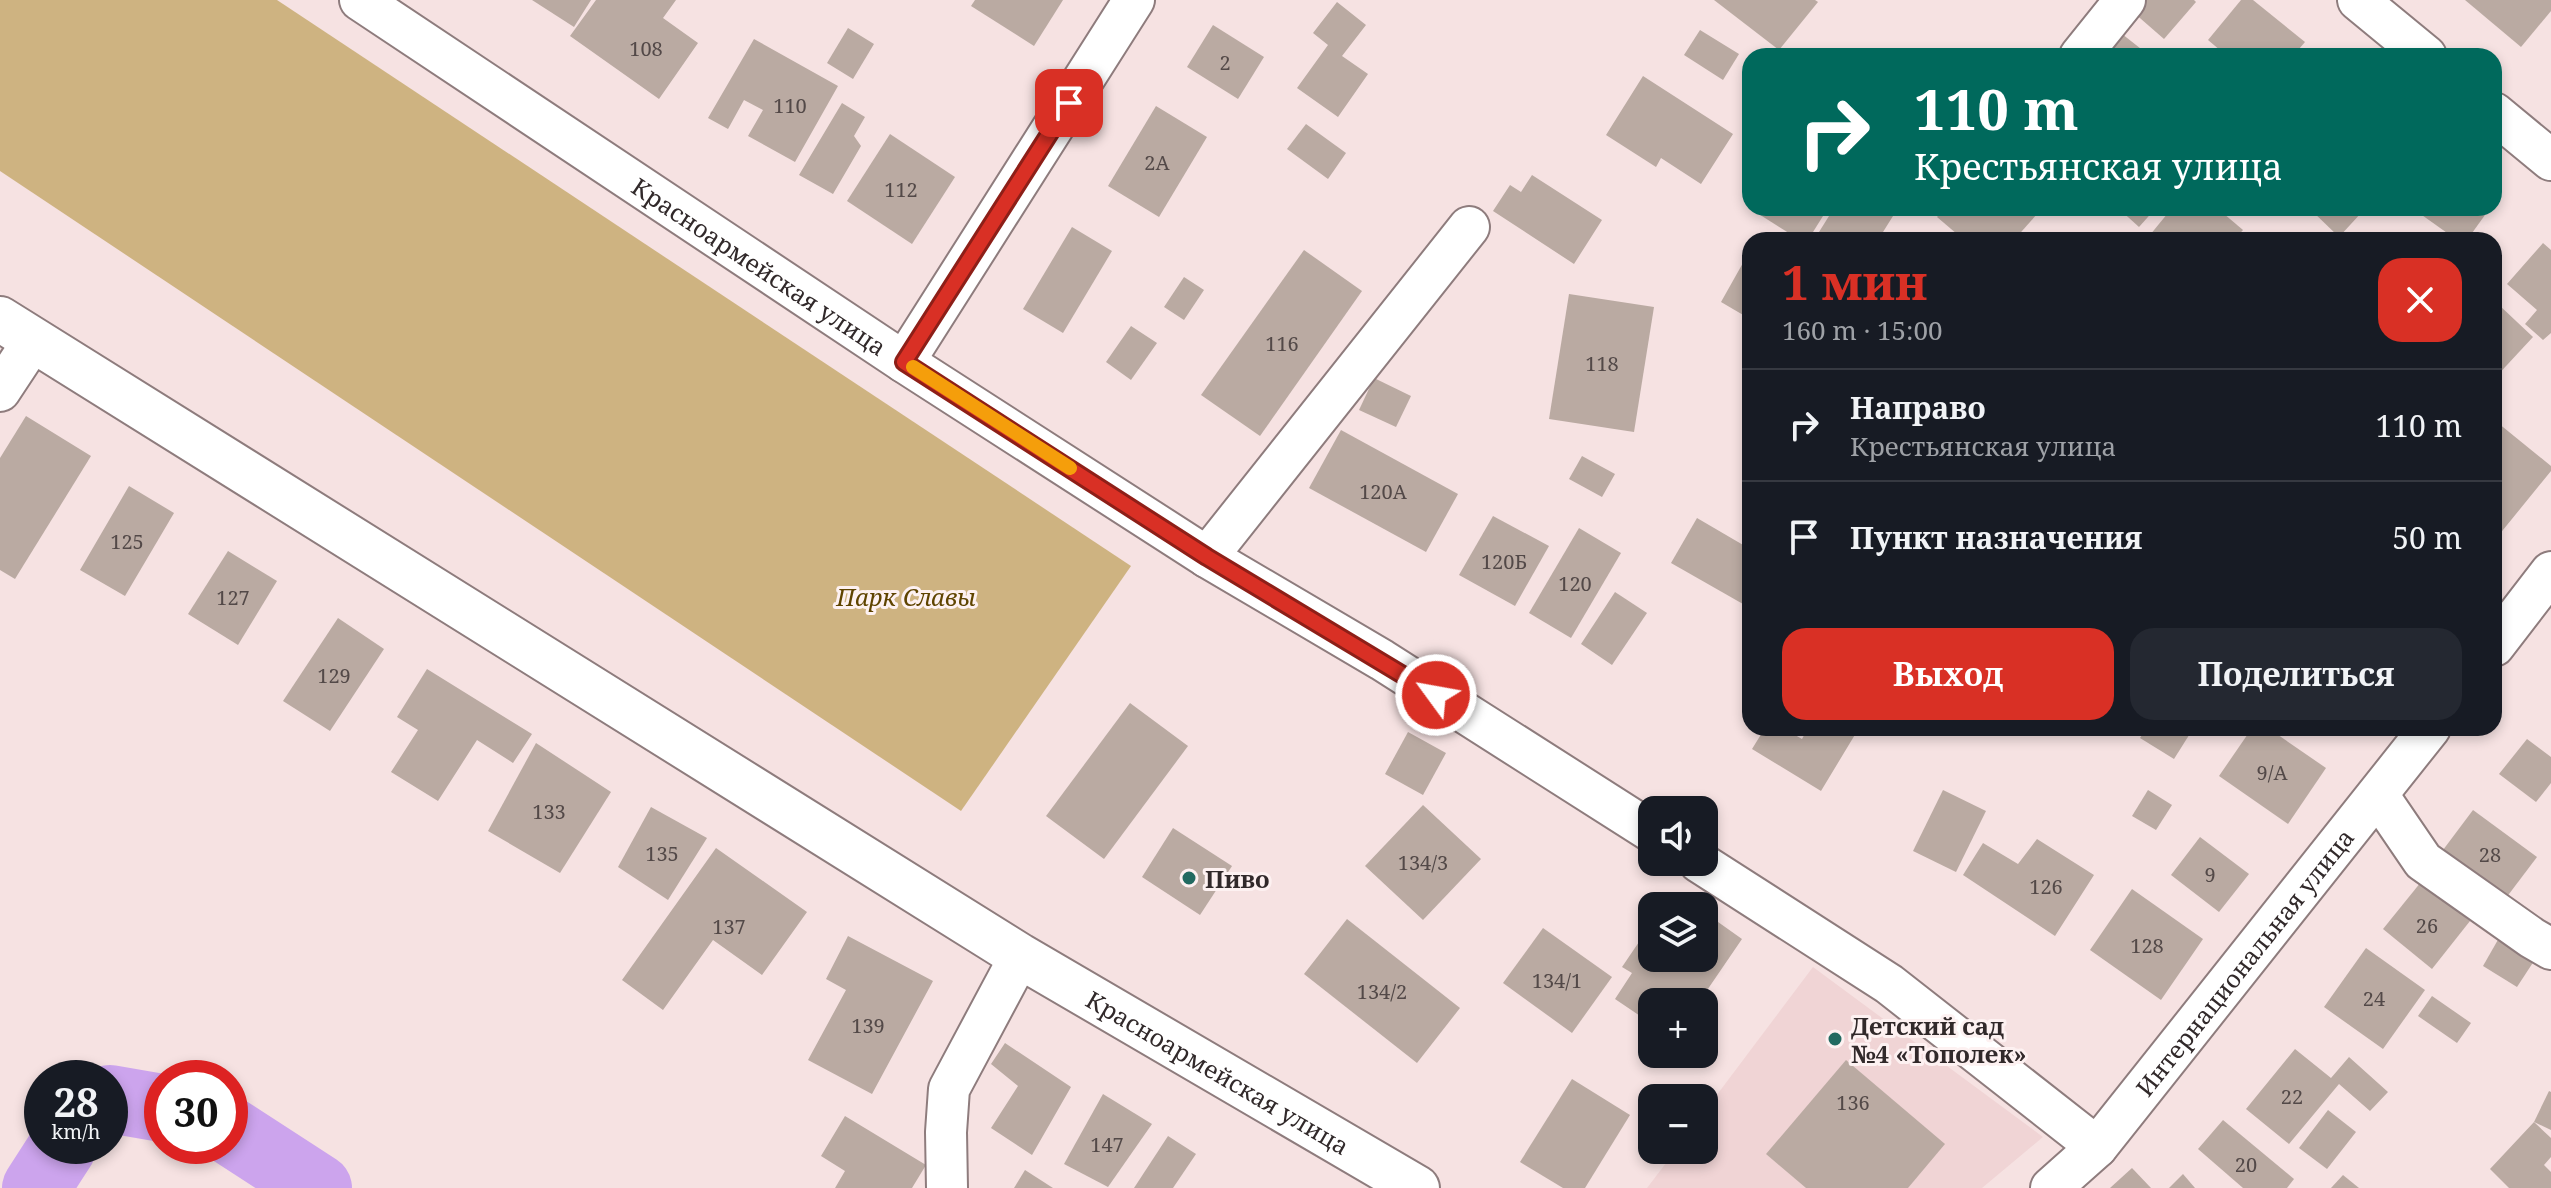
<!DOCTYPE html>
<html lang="ru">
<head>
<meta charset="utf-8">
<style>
	body { margin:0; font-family:"Noto Serif",serif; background:#242831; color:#f1f3f6; height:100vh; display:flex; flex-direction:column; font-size:30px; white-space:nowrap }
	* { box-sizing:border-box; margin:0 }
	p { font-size:26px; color:#9ea1a6 }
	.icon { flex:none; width:44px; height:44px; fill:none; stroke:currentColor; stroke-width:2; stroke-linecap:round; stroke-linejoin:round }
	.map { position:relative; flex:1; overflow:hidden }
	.details { position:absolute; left:1742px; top:232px; width:760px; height:504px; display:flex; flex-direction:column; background:#171b24; border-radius:24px; box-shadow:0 4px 12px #0003 }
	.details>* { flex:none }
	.banner { position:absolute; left:1742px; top:48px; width:760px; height:168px; border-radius:24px; box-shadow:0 4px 12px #0003; background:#00695c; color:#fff; overflow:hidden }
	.controls { position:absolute; left:1638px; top:796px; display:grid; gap:16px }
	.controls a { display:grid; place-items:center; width:80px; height:80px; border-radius:16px; background:#171b24; box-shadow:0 4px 12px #0003; font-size:40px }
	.speed { position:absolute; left:24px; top:1060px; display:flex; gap:16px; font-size:40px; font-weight:700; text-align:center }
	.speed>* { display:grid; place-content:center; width:104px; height:104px; border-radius:50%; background:#171b24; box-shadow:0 4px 12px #0003; line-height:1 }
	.speed small { font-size:20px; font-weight:400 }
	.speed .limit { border:12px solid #d22; background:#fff; color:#111 }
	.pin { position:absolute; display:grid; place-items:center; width:68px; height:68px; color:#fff; margin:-34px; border-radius:16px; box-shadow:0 4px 12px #0006 }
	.me { position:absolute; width:88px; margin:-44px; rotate:302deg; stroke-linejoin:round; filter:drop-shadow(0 0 6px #0008) }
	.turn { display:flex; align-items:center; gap:28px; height:168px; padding:0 40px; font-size:36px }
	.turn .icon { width:104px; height:104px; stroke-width:2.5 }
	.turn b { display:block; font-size:56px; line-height:68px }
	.round { display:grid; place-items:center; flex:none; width:84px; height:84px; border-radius:24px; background:#242831 }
	.headline { display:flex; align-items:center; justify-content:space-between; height:136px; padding:0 40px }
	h1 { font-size:48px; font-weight:700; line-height:60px; color:#d93025 }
	.button { display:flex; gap:16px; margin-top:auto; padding:16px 40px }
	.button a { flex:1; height:92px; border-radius:24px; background:#d93025; color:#fff; font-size:32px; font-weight:700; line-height:92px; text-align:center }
	.button a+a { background:#242831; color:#f1f3f6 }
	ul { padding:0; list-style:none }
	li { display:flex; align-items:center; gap:24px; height:112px; padding:0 40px; border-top:2px solid #363941 }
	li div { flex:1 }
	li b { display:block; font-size:30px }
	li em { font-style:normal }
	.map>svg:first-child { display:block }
	.built { fill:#f0d4d5 }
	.green { fill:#ceb381 }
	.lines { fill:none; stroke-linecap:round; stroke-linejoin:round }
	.river { stroke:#cca4ed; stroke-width:68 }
	.building { fill:#baaaa2 }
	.minor-casing { stroke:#8e7c7d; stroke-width:44 }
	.major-casing { stroke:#8e7c7d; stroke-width:48 }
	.minor { stroke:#fff; stroke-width:40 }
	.major { stroke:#fff; stroke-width:44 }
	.route-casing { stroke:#8d1f18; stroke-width:20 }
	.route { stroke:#d93025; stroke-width:14 }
	.slow { stroke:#f59e0b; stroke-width:14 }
	.poi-dot { fill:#226a61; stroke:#fdf1f1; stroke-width:3 }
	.labels { text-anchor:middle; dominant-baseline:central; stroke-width:6; stroke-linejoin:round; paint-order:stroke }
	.number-label { font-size:20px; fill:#534948 }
	.street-label { font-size:24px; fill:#31292a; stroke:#fdf1f1 }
	.park-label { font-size:24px; font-style:italic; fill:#5f4400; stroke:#fdf1f1 }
	.poi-label { font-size:24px; font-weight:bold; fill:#31292a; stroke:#fdf1f1; text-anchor:start }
</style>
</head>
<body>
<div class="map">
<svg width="2551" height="1188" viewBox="0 0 2551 1188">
	<rect width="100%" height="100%" fill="#f6e2e2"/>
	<polygon class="built" points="1813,967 2043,1137 1982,1188 1647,1188 1676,1150 1704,1150 1704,1112"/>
	<polygon class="green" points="0,0 277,0 1131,566 961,811 0,171"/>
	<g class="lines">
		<g class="river">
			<polyline points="110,1099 162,1108"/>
			<polyline points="230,1131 318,1188"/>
			<polyline points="36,1188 63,1146"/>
		</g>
	</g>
	<g class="building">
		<polygon points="532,0 591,0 574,27"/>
		<polygon points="596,0 676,0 663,18 698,43 659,99 570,36"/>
		<polygon points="975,0 1063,0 1034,46 971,6"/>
		<polygon points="1714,0 1815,0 1818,2 1779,50"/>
		<polygon points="2144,0 2194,0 2196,2 2164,39 2133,12"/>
		<polygon points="2241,0 2253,0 2305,42 2293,56 2227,56 2208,40"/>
		<polygon points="2465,0 2551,0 2551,11 2521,47"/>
		<polygon points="1337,2 1366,25 1342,56 1368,74 1338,117 1297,88 1328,45 1313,33"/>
		<polygon points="1213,25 1264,57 1238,99 1187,67"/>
		<polygon points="848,28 874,44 853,79 827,63"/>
		<polygon points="1700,30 1739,54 1723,80 1684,55"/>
		<polygon points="2117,30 2150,56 2097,56"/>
		<polygon points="754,39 838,86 795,162 748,136 763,110 744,100 728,129 708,118"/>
		<polygon points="1643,76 1733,134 1701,184 1661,158 1656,167 1606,135"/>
		<polygon points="842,103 865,117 854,136 861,146 833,194 799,175"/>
		<polygon points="1156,106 1207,137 1159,217 1108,186"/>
		<polygon points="1306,124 1346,153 1328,179 1287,149"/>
		<polygon points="890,134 955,177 912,244 847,201"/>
		<polygon points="1532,175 1602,220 1574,264 1493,211 1510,185 1521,192"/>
		<polygon points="1756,208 1828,208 1808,240 1800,240 1754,211"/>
		<polygon points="1834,208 1898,208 1878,240 1814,240"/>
		<polygon points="1945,208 2030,208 2037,214 2014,240 1964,240 1937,217"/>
		<polygon points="2118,208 2156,208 2139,227"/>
		<polygon points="2172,208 2217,208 2243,230 2234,240 2156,240 2150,235"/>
		<polygon points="2309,208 2358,208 2362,212 2339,237"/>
		<polygon points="2412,208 2490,208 2467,240 2457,240"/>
		<polygon points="1072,227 1112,251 1063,333 1023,309"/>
		<polygon points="2543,243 2551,250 2551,333 2543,340 2525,324 2537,310 2507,284"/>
		<polygon points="1304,250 1362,291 1260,436 1201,395"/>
		<polygon points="1748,254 1750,255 1750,319 1721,302"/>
		<polygon points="1184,277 1204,290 1184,320 1164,307"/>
		<polygon points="1569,294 1654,307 1634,432 1549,419"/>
		<polygon points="2499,305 2533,337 2494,379 2494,311"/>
		<polygon points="1131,326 1157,343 1131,380 1106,362"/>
		<polygon points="1374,378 1411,396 1396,427 1359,410"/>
		<polygon points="26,416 91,456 15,579 0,570 0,458"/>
		<polygon points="2494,423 2497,425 2498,423 2551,466 2551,471 2494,541"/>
		<polygon points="1341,430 1458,494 1426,552 1309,488"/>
		<polygon points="1582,456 1615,474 1602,497 1569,479"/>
		<polygon points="129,486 174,513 125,596 80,570"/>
		<polygon points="1493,516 1549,546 1515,606 1459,575"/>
		<polygon points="1697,518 1750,549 1750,608 1671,563"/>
		<polygon points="1579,528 1621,553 1571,638 1529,613"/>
		<polygon points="228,551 277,581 238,645 188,614"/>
		<polygon points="1615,592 1647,613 1612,665 1581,644"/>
		<polygon points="338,618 384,649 330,731 283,701"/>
		<polygon points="427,669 532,734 513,763 477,740 438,801 391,772 418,730 397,717"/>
		<polygon points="1130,703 1188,746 1104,859 1046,816"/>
		<polygon points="1765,728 1783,728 1802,739 1808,728 1859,728 1821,791 1752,749"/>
		<polygon points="2147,728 2185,728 2191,732 2174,759 2140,738"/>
		<polygon points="2252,728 2268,728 2326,768 2288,824 2219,776"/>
		<polygon points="1408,732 1446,753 1423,795 1385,774"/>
		<polygon points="2527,739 2551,757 2551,783 2536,802 2499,774"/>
		<polygon points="536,743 611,792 560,873 488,831"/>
		<polygon points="1943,790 1986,811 1956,872 1913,851"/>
		<polygon points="2148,790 2172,805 2156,830 2132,816"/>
		<polygon points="1423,805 1481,859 1423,920 1365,866"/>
		<polygon points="651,807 707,838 668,900 618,867"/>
		<polygon points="2473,810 2537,857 2506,898 2443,850"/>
		<polygon points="1173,828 1232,866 1200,915 1142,877"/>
		<polygon points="2200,837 2249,874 2219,912 2171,875"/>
		<polygon points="2037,839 2094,875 2055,936 1963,875 1983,843 2018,864"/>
		<polygon points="716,848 807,912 762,975 713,940 663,1010 622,980"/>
		<polygon points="2421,882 2470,921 2432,969 2383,929"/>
		<polygon points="2132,889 2203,939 2161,1000 2090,950"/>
		<polygon points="1711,917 1742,939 1699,1002 1652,1002 1652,1024 1615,999 1632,973 1622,967 1641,939 1652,947 1652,958 1668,958 1678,965 1683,958 1704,958 1704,927"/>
		<polygon points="1347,919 1460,1008 1417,1063 1304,974"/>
		<polygon points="1543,928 1612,977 1572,1033 1503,983"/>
		<polygon points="848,936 933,981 872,1094 808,1060 846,990 826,979"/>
		<polygon points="2499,938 2534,961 2517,987 2483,966"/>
		<polygon points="2366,948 2425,990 2383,1049 2324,1007"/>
		<polygon points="2432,996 2471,1023 2457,1043 2418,1016"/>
		<polygon points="1005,1043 1071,1087 1032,1155 991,1128 1018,1086 991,1064"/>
		<polygon points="2295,1049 2331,1078 2349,1057 2388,1092 2370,1111 2339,1084 2289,1144 2246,1109"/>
		<polygon points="1846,1060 1945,1144 1908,1188 1806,1188 1766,1154"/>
		<polygon points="1572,1079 1630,1115 1585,1188 1563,1188 1520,1162"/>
		<polygon points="2549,1091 2551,1092 2551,1130 2534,1122"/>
		<polygon points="1103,1094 1152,1124 1108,1187 1064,1164"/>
		<polygon points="2328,1110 2356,1132 2327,1169 2299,1148"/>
		<polygon points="845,1116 926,1165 912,1188 835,1188 845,1171 821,1156"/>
		<polygon points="2223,1120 2294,1179 2287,1188 2243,1188 2198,1149"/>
		<polygon points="2534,1122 2551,1138 2551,1157 2544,1165 2551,1172 2551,1188 2509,1188 2490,1169"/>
		<polygon points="1168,1136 1196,1154 1173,1188 1134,1188"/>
		<polygon points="2132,1168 2151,1188 2110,1188"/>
		<polygon points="1025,1170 1053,1188 1014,1188"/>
		<polygon points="2183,1174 2195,1188 2169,1188"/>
		<polygon points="2343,1175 2359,1188 2331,1188"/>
	</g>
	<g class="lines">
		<g class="minor-casing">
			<g id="minor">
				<path id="s1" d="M360,0L904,362L1207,557L1382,660L1652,832"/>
				<polyline points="2358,0 2426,56"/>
				<polyline points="2080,56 2125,0"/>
				<polyline points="2494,113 2551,160"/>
				<polyline points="904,362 1134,0"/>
				<polyline points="0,391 33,341"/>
				<polyline points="1207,557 1469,227"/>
				<polyline points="2494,646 2551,572"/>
				<polyline points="2378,795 2423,861 2532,938 2551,949"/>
				<polyline points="1699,862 1889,984 2097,1147"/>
				<polyline points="947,1188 946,1132 949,1089 1020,956"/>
				<path id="s2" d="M2051,1188L2097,1147L2430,728"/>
			</g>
		</g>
		<g class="major-casing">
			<g id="major">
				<path id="s3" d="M0,319L1020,956L1417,1188"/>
			</g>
		</g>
		<use href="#minor" class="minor"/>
		<use href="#major" class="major"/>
	</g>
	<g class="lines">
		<g class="route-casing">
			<polyline id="route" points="1069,103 904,362 1207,557 1436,695"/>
		</g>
		<use href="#route" class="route"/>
		<polyline class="slow" points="913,367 1070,468"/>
	</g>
	<g class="poi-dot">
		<circle cx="1189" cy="878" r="8"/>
		<circle cx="1835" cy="1039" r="8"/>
	</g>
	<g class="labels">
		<g class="number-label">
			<text x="646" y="48">108</text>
			<text x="1225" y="62">2</text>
			<text x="790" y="105">110</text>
			<text x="1157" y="162">2А</text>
			<text x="901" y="189">112</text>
			<text x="1282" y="343">116</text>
			<text x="1602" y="363">118</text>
			<text x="1383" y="491">120А</text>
			<text x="127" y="541">125</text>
			<text x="1504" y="561">120Б</text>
			<text x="1575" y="583">120</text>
			<text x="233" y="597">127</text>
			<text x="334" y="675">129</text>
			<text x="2272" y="772">9/А</text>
			<text x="549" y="811">133</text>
			<text x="662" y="853">135</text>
			<text x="2490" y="854">28</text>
			<text x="1423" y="862">134/3</text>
			<text x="2210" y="874">9</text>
			<text x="2046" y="886">126</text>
			<text x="2427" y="925">26</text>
			<text x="729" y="926">137</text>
			<text x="2147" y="945">128</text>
			<text x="1557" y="980">134/1</text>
			<text x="1382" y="991">134/2</text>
			<text x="2374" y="998">24</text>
			<text x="868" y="1025">139</text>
			<text x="2292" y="1096">22</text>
			<text x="1853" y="1102">136</text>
			<text x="1107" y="1144">147</text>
			<text x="2246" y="1164">20</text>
		</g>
		<g class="street-label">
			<text stroke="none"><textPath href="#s1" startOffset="480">Красноармейская улица</textPath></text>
			<text stroke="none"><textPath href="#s2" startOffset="298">Интернациональная улица</textPath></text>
			<text stroke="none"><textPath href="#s3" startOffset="1432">Красноармейская улица</textPath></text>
		</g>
		<g class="park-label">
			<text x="906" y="596">Парк Славы</text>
		</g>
		<g class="poi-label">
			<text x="1205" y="878">Пиво</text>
			<text x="1851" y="1025">Детский сад<tspan x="1851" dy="28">№4 «Тополек»</tspan></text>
		</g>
	</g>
</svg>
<div class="controls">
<a><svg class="icon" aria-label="sound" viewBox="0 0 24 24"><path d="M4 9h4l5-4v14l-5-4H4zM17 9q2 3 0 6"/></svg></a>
<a><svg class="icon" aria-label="layers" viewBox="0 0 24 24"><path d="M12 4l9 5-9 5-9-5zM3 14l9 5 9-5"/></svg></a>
<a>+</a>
<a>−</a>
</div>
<div class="speed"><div>28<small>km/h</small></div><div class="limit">30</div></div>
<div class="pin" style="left:1069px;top:103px;background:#d93025"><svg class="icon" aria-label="arrive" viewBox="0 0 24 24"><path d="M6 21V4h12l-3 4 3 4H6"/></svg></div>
<svg class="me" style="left:1436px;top:695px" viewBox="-20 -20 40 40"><circle r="17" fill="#d93025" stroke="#fff" stroke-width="3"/><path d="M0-11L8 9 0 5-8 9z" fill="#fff"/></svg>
<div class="banner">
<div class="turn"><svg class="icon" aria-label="right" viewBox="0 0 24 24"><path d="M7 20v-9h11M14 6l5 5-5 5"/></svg><div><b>110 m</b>Крестьянская улица</div></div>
</div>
<section class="details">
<div class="headline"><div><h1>1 мин</h1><p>160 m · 15:00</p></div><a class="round" style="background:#d93025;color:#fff"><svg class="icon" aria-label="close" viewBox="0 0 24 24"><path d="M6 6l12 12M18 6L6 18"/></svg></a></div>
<ul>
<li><svg class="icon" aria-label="right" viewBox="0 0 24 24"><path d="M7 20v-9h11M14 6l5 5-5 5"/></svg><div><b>Направо</b><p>Крестьянская улица</p></div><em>110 m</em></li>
<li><svg class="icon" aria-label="arrive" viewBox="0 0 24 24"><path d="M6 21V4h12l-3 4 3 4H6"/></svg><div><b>Пункт назначения</b></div><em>50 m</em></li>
</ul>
<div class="button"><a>Выход</a><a>Поделиться</a></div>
</section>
</div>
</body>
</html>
